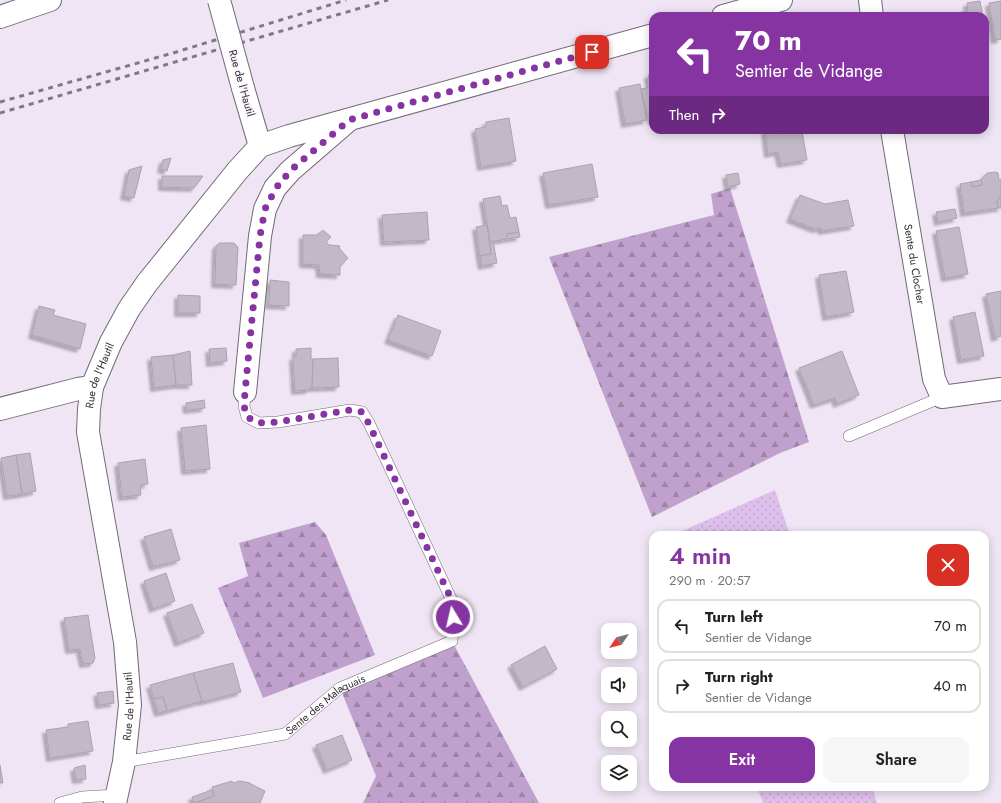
<!DOCTYPE html>
<html lang="en">
<head>
<meta charset="utf-8">
<style>
	body { margin:0; font-family:Jost,sans-serif; background:#f6f6f6; color:#222; height:100vh; display:flex; flex-direction:column; font-size:15px; white-space:nowrap }
	* { box-sizing:border-box; margin:0 }
	p { font-size:13px; color:#767676 }
	.icon { flex:none; width:22px; height:22px; fill:none; stroke:currentColor; stroke-width:2; stroke-linecap:round; stroke-linejoin:round }
	.map { position:relative; flex:1; overflow:hidden }
	.sheet { position:absolute; left:649px; top:531px; width:340px; height:260px; display:flex; flex-direction:column; background:#fff; border-radius:12px; box-shadow:0 2px 10px #0003 }
	.sheet>* { flex:none }
	.top-card { position:absolute; left:649px; top:12px; width:340px; height:122px; border-radius:12px; box-shadow:0 2px 10px #0003; background:#8634a2; color:#fff; overflow:hidden }
	.needle { width:26px; rotate:235deg }
	.tools { position:absolute; left:601px; top:623px; display:grid; gap:8px }
	.tools a { display:grid; place-items:center; width:36px; height:36px; border-radius:8px; background:#fff; box-shadow:0 2px 10px #0003; font-size:20px }
	.pin { position:absolute; display:grid; place-items:center; width:34px; height:34px; color:#fff; margin:-17px; border-radius:8px; box-shadow:0 2px 6px #0006 }
	.me { position:absolute; width:44px; margin:-22px; rotate:351deg; stroke-linejoin:round; filter:drop-shadow(0 0 3px #0008) }
	.turn { display:flex; align-items:center; gap:14px; height:84px; padding:0 20px; font-size:18px }
	.turn .icon { width:52px; height:52px; stroke-width:2.5 }
	.turn b { display:block; font-size:28px; line-height:34px }
	.then { display:flex; align-items:center; height:38px; padding:0 20px; background:#0003; gap:8px; font-size:15px }
	.round { display:grid; place-items:center; flex:none; width:42px; height:42px; border-radius:12px; background:#f6f6f6 }
	.head { display:flex; align-items:center; justify-content:space-between; height:68px; padding:0 20px }
	h1 { font-size:24px; font-weight:600; line-height:30px; color:#8634a2 }
	.action { display:flex; gap:8px; margin-top:auto; padding:8px 20px }
	.action a { flex:1; height:46px; border-radius:12px; background:#8634a2; color:#fff; font-size:16px; font-weight:600; line-height:46px; text-align:center }
	.action a+a { background:#f6f6f6; color:#222 }
	ul { padding:0; list-style:none }
	li { display:flex; align-items:center; gap:12px; height:54px; margin:0 8px 6px; padding:0 12px; border:2px solid #e0e0e0; border-radius:12px }
	li div { flex:1 }
	li b { display:block; font-size:15px }
	li em { font-style:normal }
	.map>svg:first-child { display:block }
	.green { fill:url(#green-dots) }
	.forest { fill:url(#forest-firs) }
	.building { fill:#c2b8c7; stroke:#aca2b0; filter:url(#shadow) }
	.lines { fill:none; stroke-linecap:round; stroke-linejoin:round }
	.lane-casing { stroke:#736a77; stroke-width:12 }
	.street-casing { stroke:#736a77; stroke-width:24 }
	.secondary-casing { stroke:#736a77; stroke-width:24 }
	.lane { stroke:#fff; stroke-width:11 }
	.street { stroke:#fff; stroke-width:22 }
	.secondary { stroke:#fff; stroke-width:22 }
	.rail { stroke:#807982; stroke-width:3; stroke-dasharray:5 5; stroke-linecap:butt }
	.street-bridge-casing { stroke:#736a77; stroke-width:24; stroke-linecap:butt }
	.street-bridge { stroke:#fff; stroke-width:22 }
	.route { stroke:#8634a2; stroke-width:7; stroke-dasharray:0 12.6 }
	.labels { text-anchor:middle; dominant-baseline:central; stroke-width:3; stroke-linejoin:round; paint-order:stroke }
	.street-label { font-size:11px; fill:#312d32; stroke:#fbf3ff }
</style>
</head>
<body>
<div class="map">
<svg width="1001" height="803" viewBox="0 0 1001 803">
	<defs>
		<pattern id="green-dots" width="8" height="8" patternUnits="userSpaceOnUse"><rect width="8" height="8" fill="#dfc0ec"/><path d="M2 2h.1M6 6h.1" fill="none" stroke="#c0a5cb" stroke-width="1.8" stroke-linecap="round"/></pattern>
		<pattern id="forest-firs" width="22" height="20" patternUnits="userSpaceOnUse"><rect width="22" height="20" fill="#c0a1cd"/><path d="M5 1l3.5 6h-7zM16 11l3.5 6h-7z" fill="#9d84a7"/></pattern>
		<filter id="shadow"><feDropShadow dx="-3.5" dy="3.5" stdDeviation="1" flood-color="#0004"/></filter>
	</defs>
	<rect width="100%" height="100%" fill="#efe5f4"/>
	<g class="green">
		<polygon points="775,490 790,535 673,535"/>
		<polygon points="757,787 872,787 877,803 763,803"/>
	</g>
	<g class="forest">
		<polygon points="730,188 809,442 780,453 652,517 549,257 714,215 711,194"/>
		<polygon points="315,522 326,535 375,655 263,698 218,588 248,576 239,543"/>
		<polygon points="452,641 539,803 363,803 376,776 340,688"/>
	</g>
	<g class="building">
		<polygon points="980,1 983,16 963,16 962,12 968,11 967,3"/>
		<polygon points="1001,1 1001,39 995,40 989,3"/>
		<polygon points="962,12 963,16 957,16 956,13"/>
		<polygon points="653,74 653,103 648,75"/>
		<polygon points="640,84 647,120 625,124 619,88"/>
		<polygon points="650,87 653,103 653,121 652,121 650,115 647,116 641,89"/>
		<polygon points="509,118 516,161 481,167 475,129 486,127 486,122"/>
		<polygon points="765,130 781,130 782,134 802,131 807,160 781,164 778,152 768,154"/>
		<polygon points="171,158 167,171 161,169 163,160"/>
		<polygon points="592,164 598,197 549,205 543,173"/>
		<polygon points="142,166 134,198 124,196 129,170"/>
		<polygon points="996,172 998,173 999,180 1001,179 1001,196 997,201 998,208 964,213 960,184 971,182 972,187 982,185 981,180 987,173"/>
		<polygon points="738,173 740,184 728,187 726,175"/>
		<polygon points="162,176 203,176 194,188 162,187"/>
		<polygon points="981,180 982,185 972,187 971,182"/>
		<polygon points="800,195 825,204 848,200 854,226 822,231 821,228 815,229 790,219"/>
		<polygon points="500,196 502,206 507,205 510,218 516,217 519,232 507,234 507,239 490,242 483,199"/>
		<polygon points="1001,196 1001,208 998,208 997,201"/>
		<polygon points="955,209 957,218 938,222 936,212"/>
		<polygon points="427,212 429,240 384,242 382,215"/>
		<polygon points="487,225 491,254 480,256 476,227"/>
		<polygon points="959,227 968,274 945,278 936,231"/>
		<polygon points="323,230 331,237 326,242 329,245 340,246 339,248 348,258 340,266 340,275 320,274 319,265 303,264 303,235 317,235"/>
		<polygon points="519,232 520,237 507,239 507,234"/>
		<polygon points="493,241 497,263 482,266 480,256 491,254 490,242"/>
		<polygon points="219,243 234,243 238,247 236,285 215,284 216,246"/>
		<polygon points="846,271 854,312 826,317 819,275"/>
		<polygon points="270,280 289,282 289,306 269,305"/>
		<polygon points="1001,291 1001,336 995,338 986,294"/>
		<polygon points="178,295 200,296 200,313 178,313"/>
		<polygon points="39,306 55,310 53,315 86,324 80,349 32,335"/>
		<polygon points="975,312 984,356 961,360 953,317"/>
		<polygon points="398,315 441,331 432,356 388,340"/>
		<polygon points="226,348 227,361 210,363 209,349"/>
		<polygon points="311,348 311,359 313,359 312,388 310,388 309,390 295,391 293,357 296,357 296,349"/>
		<polygon points="190,351 192,385 176,385 173,355"/>
		<polygon points="842,351 859,395 837,404 835,398 814,405 799,368"/>
		<polygon points="173,355 176,385 154,388 151,357"/>
		<polygon points="338,358 339,387 312,388 313,359"/>
		<polygon points="204,400 205,408 187,410 186,403"/>
		<polygon points="206,425 210,469 185,471 181,428"/>
		<polygon points="30,453 36,491 22,494 16,455"/>
		<polygon points="16,455 22,494 7,496 1,458"/>
		<polygon points="145,459 148,484 140,485 141,495 122,497 118,463"/>
		<polygon points="171,529 180,560 153,567 144,537"/>
		<polygon points="166,573 175,601 153,609 144,581"/>
		<polygon points="192,604 204,633 178,643 167,613"/>
		<polygon points="88,615 95,658 93,663 83,664 80,649 69,650 64,618"/>
		<polygon points="545,646 557,669 523,687 511,665"/>
		<polygon points="233,663 241,692 202,702 193,673"/>
		<polygon points="193,673 202,701 167,711 163,697 154,699 150,685"/>
		<polygon points="113,691 114,703 99,705 97,693"/>
		<polygon points="163,697 167,711 158,713 154,699"/>
		<polygon points="88,721 93,751 50,758 46,730 68,727 68,724"/>
		<polygon points="342,735 352,760 327,770 316,745"/>
		<polygon points="0,765 3,783 0,783"/>
		<polygon points="85,765 86,779 76,780 74,768"/>
		<polygon points="232,781 233,783 240,781 250,783 251,784 265,791 260,803 196,803 214,796 212,787"/>
		<polygon points="212,790 214,796 194,803 192,797"/>
	</g>
	<g class="lines">
		<g class="lane-casing">
			<g id="lane">
				<polyline points="849,436 942,397"/>
				<path id="s1" d="M124,762L285,734L340,688L452,641L454,605L369,423L362,412L350,410L278,422L259,423L247,417L244,406L245,392"/>
				<polyline points="60,803 82,797 117,795"/>
			</g>
		</g>
		<g class="street-casing">
			<g id="street">
				<polyline points="870,0 872,16"/>
				<polyline points="0,17 50,0"/>
				<polyline points="243,88 260,146"/>
				<path id="s2" d="M892,130L934,379L942,397L1001,389"/>
				<polyline points="245,392 260,236 265,209 275,188 290,171 349,120"/>
			</g>
		</g>
		<g class="secondary-casing">
			<g id="secondary">
				<polyline points="723,16 781,0"/>
				<polyline points="0,409 78,389 92,387"/>
				<path id="s3" d="M115,803L124,762L130,705L125,642L88,432L89,409L92,387L111,342L129,309L147,283L238,170L260,146L289,136L653,35"/>
			</g>
		</g>
		<use href="#lane" class="lane"/>
		<use href="#street" class="street"/>
		<use href="#secondary" class="secondary"/>
		<g class="rail">
			<polyline points="0,102 173,53 346,0"/>
			<polyline points="0,113 388,0"/>
		</g>
		<g class="street-bridge-casing">
			<polyline id="street-bridge" points="219,0 243,88"/>
		</g>
		<use href="#street-bridge" class="street-bridge"/>
	</g>
	<g class="lines">
		<polyline class="route" points="453,617 454,605 369,424 362,412 350,410 278,422 259,423 247,417 244,406 245,392 260,236 265,209 276,188 290,171 349,120 592,52"/>
	</g>
	<g class="labels">
		<g class="street-label">
			<text transform="translate(242 83) rotate(74)">Rue de l'Hautil</text>
			<text stroke="none"><textPath href="#s2" startOffset="136">Sente du Clocher</textPath></text>
			<text stroke="none"><textPath href="#s3" startOffset="434">Rue de l'Hautil</textPath></text>
			<text stroke="none"><textPath href="#s1" startOffset="214">Sente des Malaquais</textPath></text>
			<text stroke="none"><textPath href="#s3" startOffset="98">Rue de l'Hautil</textPath></text>
		</g>
	</g>
</svg>
<div class="tools">
<a><svg class="needle" viewBox="-14 -14 28 28"><path d="M0-13l5 13h-10z" fill="#e53935"/><path d="M0 13l5-13h-10z" fill="#767676"/></svg></a>
<a><svg class="icon" aria-label="sound" viewBox="0 0 24 24"><path d="M4 9h4l5-4v14l-5-4H4zM17 9q2 3 0 6"/></svg></a>
<a><svg class="icon" aria-label="search" viewBox="0 0 24 24"><circle cx="10" cy="10" r="6"/><path d="M15 15l6 6"/></svg></a>
<a><svg class="icon" aria-label="layers" viewBox="0 0 24 24"><path d="M12 4l9 5-9 5-9-5zM3 14l9 5 9-5"/></svg></a>
</div>
<div class="pin" style="left:592px;top:52px;background:#d93025"><svg class="icon" aria-label="arrive" viewBox="0 0 24 24"><path d="M6 21V4h12l-3 4 3 4H6"/></svg></div>
<svg class="me" style="left:453px;top:617px" viewBox="-20 -20 40 40"><circle r="17" fill="#8634a2" stroke="#fff" stroke-width="3"/><path d="M0-11L8 9 0 5-8 9z" fill="#fff"/></svg>
<div class="top-card">
<div class="turn"><svg class="icon" aria-label="left" viewBox="0 0 24 24"><path d="M17 20v-9H6M10 6l-5 5 5 5"/></svg><div><b>70 m</b>Sentier de Vidange</div></div>
<div class="then">Then<svg class="icon" aria-label="right" viewBox="0 0 24 24"><path d="M7 20v-9h11M14 6l5 5-5 5"/></svg></div>
</div>
<section class="sheet">
<div class="head"><div><h1>4 min</h1><p>290 m · 20:57</p></div><a class="round" style="background:#d93025;color:#fff"><svg class="icon" aria-label="close" viewBox="0 0 24 24"><path d="M6 6l12 12M18 6L6 18"/></svg></a></div>
<ul>
<li><svg class="icon" aria-label="left" viewBox="0 0 24 24"><path d="M17 20v-9H6M10 6l-5 5 5 5"/></svg><div><b>Turn left</b><p>Sentier de Vidange</p></div><em>70 m</em></li>
<li><svg class="icon" aria-label="right" viewBox="0 0 24 24"><path d="M7 20v-9h11M14 6l5 5-5 5"/></svg><div><b>Turn right</b><p>Sentier de Vidange</p></div><em>40 m</em></li>
</ul>
<div class="action"><a>Exit</a><a>Share</a></div>
</section>
</div>
</body>
</html>
